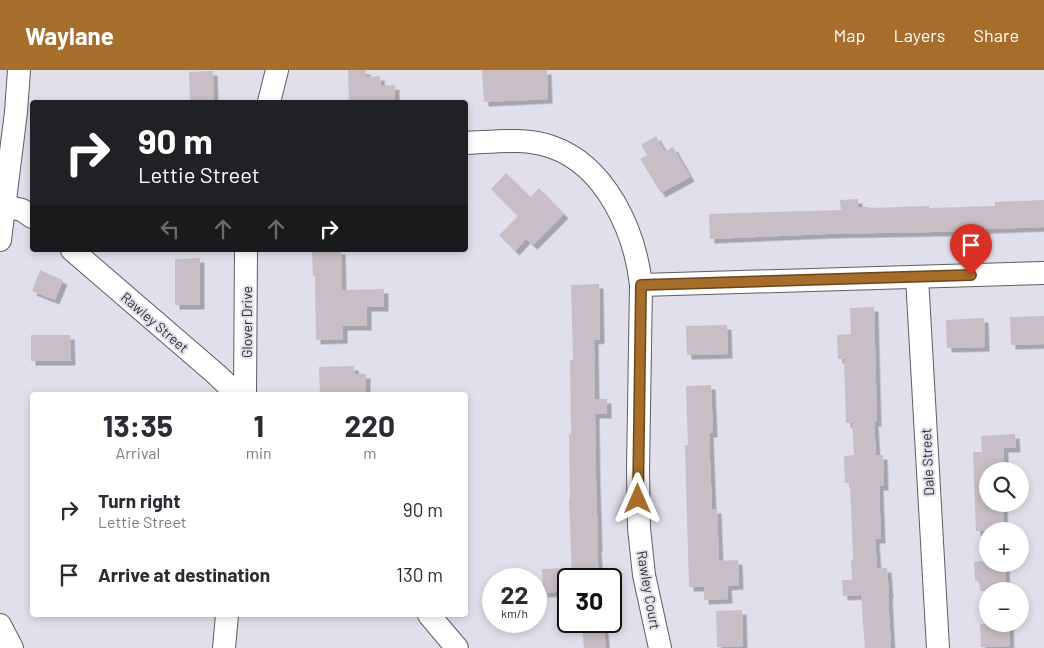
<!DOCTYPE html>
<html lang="en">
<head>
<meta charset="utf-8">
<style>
	body { margin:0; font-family:Barlow,sans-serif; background:#f2f2f3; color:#2b2b33; height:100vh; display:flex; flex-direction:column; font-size:19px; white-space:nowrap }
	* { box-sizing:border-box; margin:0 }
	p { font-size:16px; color:#7c7c81 }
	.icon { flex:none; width:28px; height:28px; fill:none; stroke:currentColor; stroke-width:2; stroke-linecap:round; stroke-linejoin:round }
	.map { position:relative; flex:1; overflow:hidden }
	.sheet { position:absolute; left:30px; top:322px; width:438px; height:225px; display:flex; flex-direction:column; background:#fff; border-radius:5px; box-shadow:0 2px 8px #0003 }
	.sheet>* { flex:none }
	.guide { position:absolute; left:30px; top:30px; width:438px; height:152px; border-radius:5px; box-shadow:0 2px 8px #0003; background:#202124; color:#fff; overflow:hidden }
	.controls { position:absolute; left:979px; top:392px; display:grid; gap:10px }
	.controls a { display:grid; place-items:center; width:50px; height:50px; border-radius:50%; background:#fff; box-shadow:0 2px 8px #0003; font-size:25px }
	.speed { position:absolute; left:482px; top:498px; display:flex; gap:10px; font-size:25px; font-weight:700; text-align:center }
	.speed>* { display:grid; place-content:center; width:65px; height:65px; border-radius:50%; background:#fff; box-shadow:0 2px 8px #0003; line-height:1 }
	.speed small { font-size:12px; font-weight:400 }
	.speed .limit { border:2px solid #111; border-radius:8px; background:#fff; color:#111 }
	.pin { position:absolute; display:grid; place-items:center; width:42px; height:42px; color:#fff; margin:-51px -21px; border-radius:50% 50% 50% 0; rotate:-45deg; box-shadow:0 0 5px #0007 }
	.pin .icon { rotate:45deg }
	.me { position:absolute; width:55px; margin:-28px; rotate:0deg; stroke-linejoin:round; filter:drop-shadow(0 0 4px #0008) }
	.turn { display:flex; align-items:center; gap:18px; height:105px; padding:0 25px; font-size:22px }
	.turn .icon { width:65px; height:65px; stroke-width:2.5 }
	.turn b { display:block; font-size:35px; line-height:42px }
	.lanes { display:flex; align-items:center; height:48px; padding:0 25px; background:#0003; justify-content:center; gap:25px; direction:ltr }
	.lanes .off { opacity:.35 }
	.eta { display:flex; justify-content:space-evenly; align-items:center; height:85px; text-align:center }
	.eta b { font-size:30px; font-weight:700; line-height:35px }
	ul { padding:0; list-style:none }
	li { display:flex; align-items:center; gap:15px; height:65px; padding:0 25px }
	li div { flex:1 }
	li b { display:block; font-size:19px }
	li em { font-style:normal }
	header { display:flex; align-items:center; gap:30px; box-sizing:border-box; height:70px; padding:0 25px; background:#a66d2b; color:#fff }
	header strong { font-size:24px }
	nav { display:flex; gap:28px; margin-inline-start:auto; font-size:18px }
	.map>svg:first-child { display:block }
	.building { fill:#c9bec5; filter:url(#shadow) }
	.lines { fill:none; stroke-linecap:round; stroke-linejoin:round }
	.minor-casing { stroke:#5d5d67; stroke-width:24 }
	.minor { stroke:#fff; stroke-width:22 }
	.route-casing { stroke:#6c471c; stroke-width:12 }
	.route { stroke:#a66d2b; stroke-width:9 }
	.labels { text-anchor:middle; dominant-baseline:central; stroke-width:4; stroke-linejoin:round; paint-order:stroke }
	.street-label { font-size:14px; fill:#2f2f33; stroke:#e0dfeb }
</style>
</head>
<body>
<header>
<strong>Waylane</strong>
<nav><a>Map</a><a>Layers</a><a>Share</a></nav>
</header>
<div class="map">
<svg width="1044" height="578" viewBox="0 0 1044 578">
	<defs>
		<filter id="shadow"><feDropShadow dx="4.5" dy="4.5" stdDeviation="0" flood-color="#0004"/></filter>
	</defs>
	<rect width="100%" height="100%" fill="#e0dfeb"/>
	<g class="building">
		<polygon points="348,0 366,0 366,7 380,6 381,16 395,15 395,32 349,32"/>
		<polygon points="482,0 547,0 548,29 484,32"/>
		<polygon points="213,1 214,32 190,32 189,2"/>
		<polygon points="656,66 665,82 673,77 690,107 661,123 640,89 647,85 641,75"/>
		<polygon points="506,103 530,127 539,118 564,144 533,175 526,169 515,181 499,165 518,146 491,119"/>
		<polygon points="858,129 858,137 869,137 869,138 929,136 929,138 995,136 995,132 1044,130 1044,157 986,159 986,161 827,164 710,169 709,144 841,140 840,130"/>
		<polygon points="312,180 341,180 342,220 384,219 384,237 367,237 367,256 343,256 343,269 316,270 315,206 313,206"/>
		<polygon points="200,188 200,235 175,235 175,189"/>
		<polygon points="40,200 63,210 55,230 32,221"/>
		<polygon points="599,214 600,269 594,270 595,329 607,329 607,344 595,344 596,409 598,477 597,477 599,509 572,509 569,429 570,429 569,364 571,364 570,290 573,290 571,215"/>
		<polygon points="874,237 877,352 874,352 876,385 883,385 884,416 879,416 881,469 875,469 877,498 887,498 889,524 888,524 891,578 865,578 861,525 843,526 842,510 852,510 851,490 853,490 850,413 845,413 844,386 854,385 852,353 846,353 844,289 838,289 837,265 851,264 850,238"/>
		<polygon points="1044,246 1044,274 1011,275 1010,247"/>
		<polygon points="984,248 985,277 947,278 946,250"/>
		<polygon points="727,255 728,284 687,285 686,256"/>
		<polygon points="31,265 70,265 71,291 31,291"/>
		<polygon points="354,296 355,304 366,304 366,325 320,325 319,297"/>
		<polygon points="711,315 713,363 709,363 712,439 717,439 719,491 738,490 739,515 727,516 728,529 704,530 704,517 689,517 686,411 685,375 688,375 686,316"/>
		<polygon points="1015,364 1016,378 1004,378 1004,401 988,401 988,434 1003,434 1004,461 976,461 973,382 982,382 981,366"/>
		<polygon points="988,491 988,494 1005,494 1006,521 980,521 980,511 975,511 974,492"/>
		<polygon points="569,498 569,521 543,523 542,499"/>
		<polygon points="742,540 743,576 717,577 716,541"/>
		<polygon points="581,551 603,551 606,578 584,578"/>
		<polygon points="980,554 1009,554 1010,576 981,577"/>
	</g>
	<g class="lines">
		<g class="minor-casing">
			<g id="minor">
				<polyline points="269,32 277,0"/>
				<path d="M465,73C494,72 525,67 552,77C606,96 635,161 641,215L638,400L639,458L644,505L660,578"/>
				<polyline points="4,136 22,140 32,147"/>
				<polyline points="0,170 16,42 19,0"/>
				<polyline points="72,180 216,304 238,325"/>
				<polyline points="917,207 938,578"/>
				<polyline points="641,215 1044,203"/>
				<polyline points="245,325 246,180"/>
				<polyline points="429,545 457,578"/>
				<polyline points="0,555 12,578"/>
				<polyline points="224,578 227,545"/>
			</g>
		</g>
		<use href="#minor" class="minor"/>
	</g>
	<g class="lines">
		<g class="route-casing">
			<polyline id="route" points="638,429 641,215 971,205"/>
		</g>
		<use href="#route" class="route"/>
	</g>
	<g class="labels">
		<g class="street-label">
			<text transform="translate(155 252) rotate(41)">Rawley Street</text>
			<text transform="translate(246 252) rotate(-90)">Glover Drive</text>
			<text transform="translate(927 392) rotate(-93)">Dale Street</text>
			<text transform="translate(649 520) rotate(80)">Rawley Court</text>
		</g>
	</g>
</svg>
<div class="controls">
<a><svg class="icon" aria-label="search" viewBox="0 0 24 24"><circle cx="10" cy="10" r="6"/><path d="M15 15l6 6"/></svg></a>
<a>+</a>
<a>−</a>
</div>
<div class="speed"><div>22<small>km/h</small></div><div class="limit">30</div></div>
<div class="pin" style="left:971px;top:205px;background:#d93025"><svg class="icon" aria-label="arrive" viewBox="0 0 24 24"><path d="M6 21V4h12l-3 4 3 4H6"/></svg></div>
<svg class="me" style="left:638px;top:429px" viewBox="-20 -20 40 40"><path d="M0-17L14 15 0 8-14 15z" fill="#a66d2b" stroke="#fff" stroke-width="4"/></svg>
<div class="guide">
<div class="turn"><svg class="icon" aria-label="right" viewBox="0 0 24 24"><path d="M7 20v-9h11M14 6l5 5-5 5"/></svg><div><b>90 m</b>Lettie Street</div></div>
<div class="lanes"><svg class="icon off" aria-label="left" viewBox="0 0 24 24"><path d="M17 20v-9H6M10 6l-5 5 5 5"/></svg><svg class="icon off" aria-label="ahead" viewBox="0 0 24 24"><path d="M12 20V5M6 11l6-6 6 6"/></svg><svg class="icon off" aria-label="ahead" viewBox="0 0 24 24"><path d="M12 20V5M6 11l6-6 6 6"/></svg><svg class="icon" aria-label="right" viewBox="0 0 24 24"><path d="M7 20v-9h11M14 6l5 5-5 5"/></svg></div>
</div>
<section class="sheet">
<div class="eta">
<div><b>13:35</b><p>Arrival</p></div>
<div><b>1</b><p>min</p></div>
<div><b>220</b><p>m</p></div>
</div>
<ul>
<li><svg class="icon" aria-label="right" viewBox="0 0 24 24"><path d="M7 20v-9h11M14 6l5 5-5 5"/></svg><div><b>Turn right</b><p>Lettie Street</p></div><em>90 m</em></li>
<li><svg class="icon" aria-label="arrive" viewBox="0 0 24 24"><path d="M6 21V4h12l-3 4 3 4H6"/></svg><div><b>Arrive at destination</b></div><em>130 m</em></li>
</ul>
</section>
</div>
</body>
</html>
